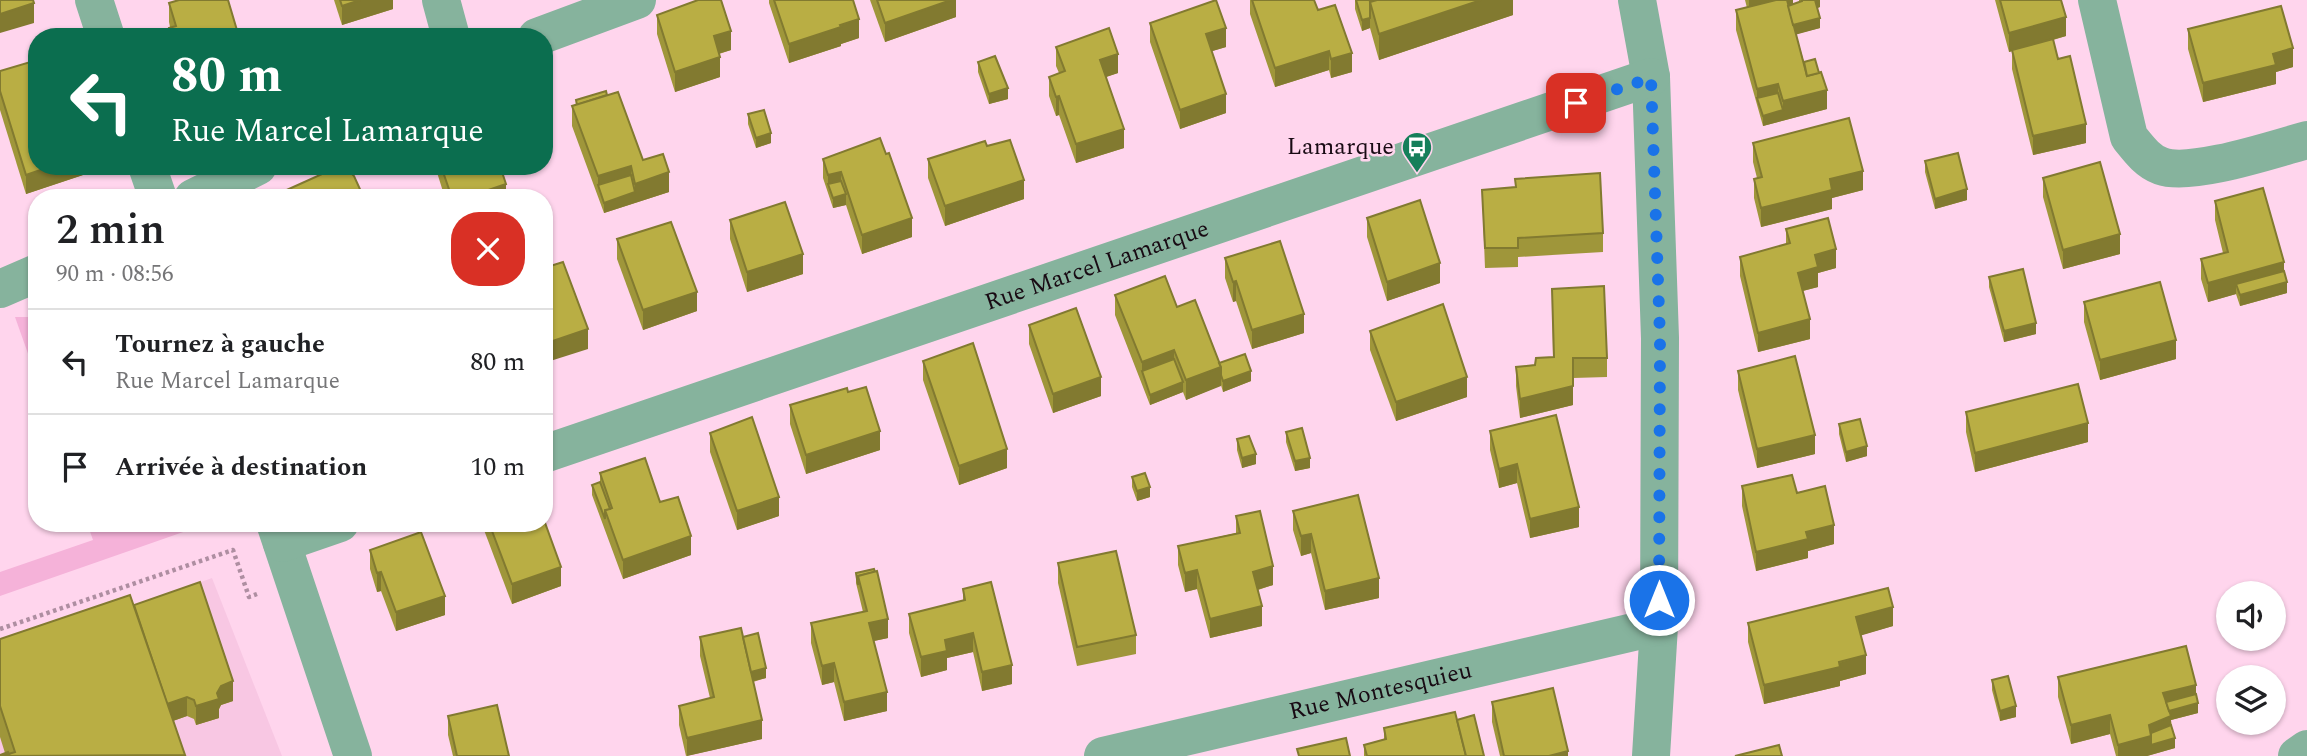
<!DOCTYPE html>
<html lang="fr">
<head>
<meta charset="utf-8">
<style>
	body { margin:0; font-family:Spectral,serif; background:#f2f2f2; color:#202124; height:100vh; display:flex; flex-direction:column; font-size:26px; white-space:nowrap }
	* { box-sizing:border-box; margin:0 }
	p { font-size:23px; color:#757577 }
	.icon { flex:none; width:38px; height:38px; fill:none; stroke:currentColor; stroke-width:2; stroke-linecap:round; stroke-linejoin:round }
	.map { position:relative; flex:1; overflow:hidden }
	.sheet { position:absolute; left:28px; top:189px; width:525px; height:343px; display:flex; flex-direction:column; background:#fff; border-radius:28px; box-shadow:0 2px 5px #0004 }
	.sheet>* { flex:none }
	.top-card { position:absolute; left:28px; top:28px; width:525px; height:147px; border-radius:28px; box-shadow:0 2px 5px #0004; background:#0b6e4f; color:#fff; overflow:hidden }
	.controls { position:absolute; left:2216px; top:581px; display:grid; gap:14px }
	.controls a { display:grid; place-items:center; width:70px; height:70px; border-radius:50%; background:#fff; box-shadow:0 2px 5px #0004; font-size:35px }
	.pin { position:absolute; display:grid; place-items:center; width:60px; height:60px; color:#fff; margin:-30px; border-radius:14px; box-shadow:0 4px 10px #0006 }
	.me { position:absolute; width:77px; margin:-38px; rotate:0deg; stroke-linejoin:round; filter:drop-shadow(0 0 5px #0008) }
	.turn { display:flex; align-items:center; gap:24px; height:147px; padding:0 28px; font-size:32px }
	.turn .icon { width:91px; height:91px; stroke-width:2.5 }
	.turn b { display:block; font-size:49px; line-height:60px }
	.round { display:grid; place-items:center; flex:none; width:74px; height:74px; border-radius:28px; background:#f2f2f2 }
	.overview { display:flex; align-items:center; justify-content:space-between; height:119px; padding:0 28px }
	h1 { font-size:42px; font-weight:600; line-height:52px }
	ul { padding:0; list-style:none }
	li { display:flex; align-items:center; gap:21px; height:105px; padding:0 28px; border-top:2px solid #e0e0e0 }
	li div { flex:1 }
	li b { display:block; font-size:26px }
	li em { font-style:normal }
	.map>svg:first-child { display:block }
	.built { fill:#f8c7e3 }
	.grass { fill:#f5b2d9 }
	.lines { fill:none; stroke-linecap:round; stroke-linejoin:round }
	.path { stroke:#ae8ea1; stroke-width:4.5; stroke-dasharray:3.5 3.5; stroke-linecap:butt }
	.minor { stroke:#86b39d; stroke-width:38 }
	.wall { fill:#9f963a }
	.shaded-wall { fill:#827a30 }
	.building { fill:#b9ae44; stroke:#827a30; stroke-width:2 }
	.route { stroke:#1a73e8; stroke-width:12; stroke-dasharray:0 21.6 }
	.labels { text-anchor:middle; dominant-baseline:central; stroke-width:5; stroke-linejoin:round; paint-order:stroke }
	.poi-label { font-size:24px; fill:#180a13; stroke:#ffd5ed; text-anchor:end }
	.street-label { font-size:24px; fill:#180a13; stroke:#ffd5ed }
</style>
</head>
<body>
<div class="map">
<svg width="2307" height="756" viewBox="0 0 2307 756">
	<rect width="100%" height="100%" fill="#ffd5ed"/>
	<polygon class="built" points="212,578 282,756 0,756 0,657"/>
	<g class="grass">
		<polygon points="15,317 37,317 37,379"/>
		<polygon points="87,523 209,523 0,596 0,572 93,540"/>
	</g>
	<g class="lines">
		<polyline class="path" points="0,629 233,550 249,597 257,594"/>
		<g class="minor">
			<polyline points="94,0 106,37"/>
			<polyline points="441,0 451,37"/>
			<polyline points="1637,0 1651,77 1660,338 1659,626 1651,756"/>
			<path d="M2097,0L2129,137C2138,148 2147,161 2161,166C2191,177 2274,149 2307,140"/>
			<polyline points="537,37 637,0"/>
			<polyline points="147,166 158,198"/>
			<polyline points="193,198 258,166"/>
			<polyline points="0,289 37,273"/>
			<path id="s1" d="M544,454L1651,77"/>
			<polyline points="275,523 353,756"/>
			<polyline points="282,543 340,523"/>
			<path id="s2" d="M1103,756L1659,626"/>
			<polyline points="2297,756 2307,749"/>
		</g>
	</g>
	<g class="wall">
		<polygon points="334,0 393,0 393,9 342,25"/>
		<polygon points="769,0 853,0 859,38 841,44 841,46 789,63 769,3"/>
		<polygon points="870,0 956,0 956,17 885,42"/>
		<polygon points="1250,0 1314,0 1318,10 1352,72 1331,78 1329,70 1275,87 1250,14"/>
		<polygon points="1355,0 1513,0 1513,15 1379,60 1370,28 1362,31 1355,9"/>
		<polygon points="1745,0 1793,0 1793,4 1799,2 1799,0 1820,0 1820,7 1817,8 1820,28 1796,34 1804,62 1827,109 1763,126 1736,30 1736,10 1747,8"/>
		<polygon points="1995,0 2061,0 2066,36 2053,40 2058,59 2086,143 2033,155 2012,69 2012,51 2009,52"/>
		<polygon points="169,3 239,37 169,37 169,28 170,27 169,22"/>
		<polygon points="657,15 731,50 719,54 720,77 675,92 657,34"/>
		<polygon points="1150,23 1226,47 1212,51 1226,113 1180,129 1150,42"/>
		<polygon points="2188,29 2293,67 2276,72 2276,84 2203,102 2188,49"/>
		<polygon points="1056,47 1118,73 1106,77 1124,148 1076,163 1059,115 1056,116 1049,96 1049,77 1059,73 1056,66"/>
		<polygon points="978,62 1008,99 989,104 978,72"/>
		<polygon points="0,71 83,166 83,175 26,194 0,110"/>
		<polygon points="576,100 643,160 669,192 604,213 572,126 572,106 576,105"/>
		<polygon points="748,114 771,143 756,148 748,124"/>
		<polygon points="880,138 912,237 862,254 846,205 833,208 823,178 823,159"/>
		<polygon points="1753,143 1863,190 1832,198 1832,209 1761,227 1754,198 1754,179 1757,178 1753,162"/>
		<polygon points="987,146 1024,199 945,226 928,178 928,159"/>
		<polygon points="1925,161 1967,200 1935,209 1925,172"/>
		<polygon points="435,166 500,166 506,198 445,198"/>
		<polygon points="2043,178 2120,254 2063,269 2043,197"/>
		<polygon points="1482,190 1603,233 1603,252 1518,257 1518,267 1485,268"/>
		<polygon points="2215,201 2284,271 2287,293 2240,306 2236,294 2208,302 2201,279 2201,259 2223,253 2215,220"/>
		<polygon points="1367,218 1440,283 1387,301 1367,237"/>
		<polygon points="730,220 803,274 747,292 730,239"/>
		<polygon points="1786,229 1836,268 1818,273 1818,287 1803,291 1810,339 1758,352 1740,276 1740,257 1786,244"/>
		<polygon points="617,239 697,311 643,330 617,259"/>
		<polygon points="1225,258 1304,333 1252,349 1236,301 1233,302 1225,278"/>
		<polygon points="1989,277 2036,334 2004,342 1989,287"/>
		<polygon points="1552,289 1607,358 1607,377 1573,378 1573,405 1520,418 1516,386 1516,367 1535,365 1553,357"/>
		<polygon points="1115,295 1177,307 1219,363 1251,381 1223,392 1221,385 1186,400 1183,392 1150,405 1115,315"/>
		<polygon points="2084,302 2176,359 2100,380 2084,322"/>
		<polygon points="1029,325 1101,396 1053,413 1029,344"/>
		<polygon points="1370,331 1467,397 1396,421 1370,350"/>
		<polygon points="923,361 1007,468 959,485 923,380"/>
		<polygon points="1738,371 1815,454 1757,468 1738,390"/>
		<polygon points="790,405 880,450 806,474 790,424"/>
		<polygon points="1966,412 2088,442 1975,472 1966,432"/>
		<polygon points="1839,424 1867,456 1846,462 1839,434"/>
		<polygon points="1490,431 1579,527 1530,538 1517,483 1499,488 1490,450"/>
		<polygon points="1286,432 1310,468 1295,471 1286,442"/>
		<polygon points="710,433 779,516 737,530 710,452"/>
		<polygon points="1237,439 1256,464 1242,468 1237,450"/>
		<polygon points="600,473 660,502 691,555 623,579 592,495 592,485 600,482"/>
		<polygon points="1132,477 1150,497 1137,501 1132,487"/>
		<polygon points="1742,486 1797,493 1834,544 1808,551 1808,558 1756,571 1742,506"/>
		<polygon points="1293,511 1379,598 1325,610 1311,553 1301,556 1293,530"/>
		<polygon points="1236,516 1273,585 1258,590 1262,626 1210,638 1197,589 1185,592 1178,565 1178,546 1236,533"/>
		<polygon points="484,523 544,523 561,586 512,604 484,530"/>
		<polygon points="370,550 445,615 396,631 381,591 377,592 370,569"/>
		<polygon points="1058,563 1136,635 1136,654 1077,666 1058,583"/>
		<polygon points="856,573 888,638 874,641 887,711 844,721 834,682 822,685 811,643 811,623 863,612 856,583"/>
		<polygon points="963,589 1012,684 982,691 973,652 947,658 947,670 921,677 909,633 909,614 963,601"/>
		<polygon points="134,605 233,701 221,705 219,709 219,718 196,725 194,719 187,716 173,721 185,756 0,756 5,753 0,737 0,639"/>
		<polygon points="1748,623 1893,626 1861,635 1866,674 1840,681 1840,686 1764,704 1748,642"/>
		<polygon points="700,637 743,637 766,678 753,682 762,739 686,756 679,725 679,706 710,698 700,656"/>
		<polygon points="2058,677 2196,694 2198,713 2171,720 2175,748 2147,756 2116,756 2110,734 2071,744 2058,697"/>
		<polygon points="1992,680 2016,717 2000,721 1992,690"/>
		<polygon points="1492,702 1568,756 1500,756 1492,722"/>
		<polygon points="448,716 509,756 453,756 448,735"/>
		<polygon points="1457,720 1484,756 1364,756 1364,745 1384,739 1384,728"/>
	</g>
	<g class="shaded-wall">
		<polygon points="360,0 393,0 393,9 342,25 342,6"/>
		<polygon points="951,0 956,0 956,17 885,42 885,23"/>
		<polygon points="1481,0 1513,0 1513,15 1379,60 1379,34"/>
		<polygon points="1749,0 1793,0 1793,6 1749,18"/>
		<polygon points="1815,0 1820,0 1820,7 1815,9"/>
		<polygon points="34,3 34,23 0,33 0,14"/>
		<polygon points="2066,17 2066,36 2009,52 2009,33"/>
		<polygon points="1370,18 1370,28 1362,31 1362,20"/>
		<polygon points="1820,18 1820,28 1791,36 1791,26"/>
		<polygon points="859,19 859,38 841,44 841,46 789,63 789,44"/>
		<polygon points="1226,28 1226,47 1206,53 1206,34"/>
		<polygon points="731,31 731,50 714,55 714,36"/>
		<polygon points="2293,48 2293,67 2276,72 2276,84 2203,102 2203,83 2273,54"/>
		<polygon points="1329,51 1329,70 1275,87 1275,68"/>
		<polygon points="1352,53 1352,72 1331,78 1331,59"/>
		<polygon points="1118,54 1118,73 1100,79 1100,60"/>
		<polygon points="720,57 720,77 675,92 675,72"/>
		<polygon points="1778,84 1778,103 1757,98 1757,89"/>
		<polygon points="1008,88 1008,99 989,104 989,94"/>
		<polygon points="1827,90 1827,109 1763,126 1763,116 1783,110 1783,101"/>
		<polygon points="1226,94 1226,113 1180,129 1180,110"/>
		<polygon points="1059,96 1059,115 1056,116 1056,97"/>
		<polygon points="2086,124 2086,143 2033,155 2033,136"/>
		<polygon points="1124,129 1124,148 1076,163 1076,144"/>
		<polygon points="771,133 771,143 756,148 756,138"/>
		<polygon points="52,166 83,166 83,175 26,194 26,175"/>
		<polygon points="631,166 631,185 598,185 598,176"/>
		<polygon points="1863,171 1863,190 1832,198 1832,209 1761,227 1761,208 1830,179"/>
		<polygon points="669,172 669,192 604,213 604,203 635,192 635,184"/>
		<polygon points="841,172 841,191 828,184 828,175"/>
		<polygon points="1024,180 1024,199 945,226 945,206"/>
		<polygon points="506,184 506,198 465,198"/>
		<polygon points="1967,189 1967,200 1935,209 1935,199"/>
		<polygon points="846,194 846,205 833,208 833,198"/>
		<polygon points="912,218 912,237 862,254 862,235"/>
		<polygon points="2120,234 2120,254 2063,269 2063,250"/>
		<polygon points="1836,249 1836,268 1818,273 1818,287 1798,292 1798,273 1815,255"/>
		<polygon points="803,254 803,274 747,292 747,272"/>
		<polygon points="2284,262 2284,281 2236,284 2236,294 2208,302 2208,283"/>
		<polygon points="1440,263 1440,283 1387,301 1387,282"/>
		<polygon points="1236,281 1236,301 1233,302 1233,282"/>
		<polygon points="2287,282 2287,293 2240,306 2240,295"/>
		<polygon points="697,292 697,311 643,330 643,310"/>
		<polygon points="1304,314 1304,333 1252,349 1252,330"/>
		<polygon points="1810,319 1810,339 1758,352 1758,333"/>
		<polygon points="2036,323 2036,334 2004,342 2004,331"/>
		<polygon points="588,329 588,349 544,363 544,344"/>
		<polygon points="2176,340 2176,359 2100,380 2100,360"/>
		<polygon points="1174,350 1174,369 1142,371 1142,362"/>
		<polygon points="1221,367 1221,386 1186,400 1186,380"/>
		<polygon points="1251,371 1251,381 1223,392 1223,381"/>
		<polygon points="1101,377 1101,396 1053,413 1053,394"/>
		<polygon points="1467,377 1467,397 1396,421 1396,402"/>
		<polygon points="1183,382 1183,392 1150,405 1150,395"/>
		<polygon points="1573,386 1573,405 1520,418 1520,399"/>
		<polygon points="2088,423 2088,442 1975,472 1975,453"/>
		<polygon points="880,431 880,450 806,474 806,455"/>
		<polygon points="1815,435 1815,454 1757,468 1757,449"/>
		<polygon points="1867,446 1867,456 1846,462 1846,452"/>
		<polygon points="1007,449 1007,468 959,485 959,466"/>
		<polygon points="1256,454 1256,464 1242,468 1242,458"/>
		<polygon points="1310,458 1310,468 1295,471 1295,461"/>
		<polygon points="1517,464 1517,483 1499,488 1499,469"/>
		<polygon points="1150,487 1150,497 1137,501 1137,491"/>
		<polygon points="779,497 779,516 737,530 737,511"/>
		<polygon points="1579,507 1579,527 1530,538 1530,519"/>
		<polygon points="1834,525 1834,544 1808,551 1808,558 1756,571 1756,552 1806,532"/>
		<polygon points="1311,534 1311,553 1301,556 1301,536"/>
		<polygon points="691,536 691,555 623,579 623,560"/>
		<polygon points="1273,566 1273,585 1253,591 1253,572"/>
		<polygon points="561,567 561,586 512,604 512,584"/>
		<polygon points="1197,570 1197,589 1185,592 1185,573"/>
		<polygon points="381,572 381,591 377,592 377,573"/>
		<polygon points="1379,578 1379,598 1325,610 1325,591"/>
		<polygon points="445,596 445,615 396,631 396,612"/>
		<polygon points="1262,606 1262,626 1210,638 1210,619"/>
		<polygon points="1893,607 1893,626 1856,637 1856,617"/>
		<polygon points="888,619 888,638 869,642 869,623"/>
		<polygon points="973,633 973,652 947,658 947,670 921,677 921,657 945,640"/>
		<polygon points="1866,655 1866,674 1840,681 1840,686 1764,704 1764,685"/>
		<polygon points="834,663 834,682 822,685 822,666"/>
		<polygon points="1012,665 1012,684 982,691 982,672"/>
		<polygon points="766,668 766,678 750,682 750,672"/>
		<polygon points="233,681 233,701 221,705 219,709 219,718 196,725 196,706 221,686"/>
		<polygon points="2196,685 2196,703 2198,703 2198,713 2171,720 2171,736 2175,738 2175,748 2147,756 2118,756 2118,745 2149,725 2163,693"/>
		<polygon points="887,692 887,711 844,721 844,702"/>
		<polygon points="187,697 187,716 164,724 164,705"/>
		<polygon points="2016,706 2016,717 2000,721 2000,711"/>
		<polygon points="2110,715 2110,734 2071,744 2071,725"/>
		<polygon points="762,720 762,739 687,756 687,738"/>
		<polygon points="1568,751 1568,756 1549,756"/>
	</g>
	<g class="building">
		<polygon points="0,0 33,0 34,3 0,14"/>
		<polygon points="179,0 228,0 239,37 171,37 169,28 176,26 169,3"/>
		<polygon points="340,0 360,0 342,6"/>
		<polygon points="698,0 721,0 731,31 714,36 720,57 675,72 657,15"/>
		<polygon points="774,0 853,0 859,19 840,25 841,27 789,44"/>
		<polygon points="877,0 951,0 885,23"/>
		<polygon points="1216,0 1226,28 1206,34 1226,94 1180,110 1150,23"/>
		<polygon points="1252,0 1314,0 1318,10 1335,5 1352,53 1331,59 1329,51 1275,68"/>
		<polygon points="1356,0 1377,0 1370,2 1370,18 1362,20"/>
		<polygon points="1377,0 1481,0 1379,34 1370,2"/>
		<polygon points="1776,0 1787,0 1807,76 1821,72 1827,90 1783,101 1778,84 1757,89 1736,10"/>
		<polygon points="1802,0 1815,0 1820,18 1793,25 1788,6 1802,1"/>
		<polygon points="2000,0 2061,0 2066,17 2009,33"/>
		<polygon points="2281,6 2293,48 2273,54 2276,65 2203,83 2188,29"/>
		<polygon points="1109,28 1118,54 1100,60 1124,129 1076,144 1059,96 1056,97 1049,77 1065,71 1056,47"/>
		<polygon points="2053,39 2058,59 2070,56 2086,124 2033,136 2012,50"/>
		<polygon points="995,56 1008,88 989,94 978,62"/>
		<polygon points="1815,59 1819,73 1807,76 1804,62"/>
		<polygon points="37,60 37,166 52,166 26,175 0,91 0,71"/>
		<polygon points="606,91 607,95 577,105 576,100"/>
		<polygon points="618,92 643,160 663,154 669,172 635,184 631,166 598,176 572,106"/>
		<polygon points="1778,93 1783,110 1763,116 1757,98"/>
		<polygon points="764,110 771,133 756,138 748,114"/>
		<polygon points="1849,118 1863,171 1830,179 1832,190 1761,208 1754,179 1762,177 1753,143"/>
		<polygon points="880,138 886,154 889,153 912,218 862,235 841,172 828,175 823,159"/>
		<polygon points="1010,140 1024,180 945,206 928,159 985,141 987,146"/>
		<polygon points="1958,153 1967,189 1935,199 1925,161"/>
		<polygon points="2100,162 2120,234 2063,250 2043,178"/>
		<polygon points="441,166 500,166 506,184 465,198 452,198"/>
		<polygon points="333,169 349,171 354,176 364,198 269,198"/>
		<polygon points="1600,173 1603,233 1518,238 1518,248 1485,248 1482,190 1516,187 1515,179"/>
		<polygon points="631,175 635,192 604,203 598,185"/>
		<polygon points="841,181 846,194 833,198 828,184"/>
		<polygon points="2263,188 2284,262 2208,283 2201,259 2228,252 2215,201"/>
		<polygon points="1420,200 1440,263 1387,282 1367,218"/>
		<polygon points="785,202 803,254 747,272 730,220"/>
		<polygon points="1828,218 1836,249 1815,255 1818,267 1798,273 1810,319 1758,333 1740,257 1790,243 1786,229"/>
		<polygon points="671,222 697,292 643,310 617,239"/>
		<polygon points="1280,241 1304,314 1252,330 1236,281 1233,282 1225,258"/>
		<polygon points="563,262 588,329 544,344 544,268"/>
		<polygon points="2023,269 2036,323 2004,331 1989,277"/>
		<polygon points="2284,271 2287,282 2240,295 2236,284"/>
		<polygon points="1165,276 1177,307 1195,300 1221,367 1186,380 1174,350 1142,362 1115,295"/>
		<polygon points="2160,282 2176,340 2100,360 2084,302"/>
		<polygon points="1604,286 1607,358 1573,358 1573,386 1520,399 1516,367 1535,365 1536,358 1554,357 1552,289"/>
		<polygon points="1443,304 1467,377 1396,402 1370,331"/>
		<polygon points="1076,308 1101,377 1053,394 1029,325"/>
		<polygon points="973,343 1007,449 959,466 923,361"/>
		<polygon points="1245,354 1251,371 1223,381 1221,375 1221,367 1219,363"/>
		<polygon points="1795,356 1815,435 1757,449 1738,371"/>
		<polygon points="1174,359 1183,382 1150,395 1142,371"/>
		<polygon points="2078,384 2088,423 1975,453 1966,412"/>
		<polygon points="866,387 880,431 806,455 790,405 847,388 848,392"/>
		<polygon points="1556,415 1579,507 1530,519 1517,464 1499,469 1490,431"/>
		<polygon points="752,417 779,497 737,511 710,433"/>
		<polygon points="1860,419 1867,446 1846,452 1839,424"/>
		<polygon points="1302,428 1310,458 1295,461 1286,432"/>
		<polygon points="1249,436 1256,454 1242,458 1237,439"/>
		<polygon points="645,458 660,502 678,497 691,536 623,560 605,510 612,508 600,473"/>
		<polygon points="1145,473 1150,487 1137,491 1132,477"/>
		<polygon points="1792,475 1797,493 1825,486 1834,525 1806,532 1808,539 1756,552 1742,486"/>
		<polygon points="600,482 610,509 605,510 605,519 592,485"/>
		<polygon points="1358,495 1379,578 1325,591 1311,534 1301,536 1293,511"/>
		<polygon points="1260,511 1273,566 1253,572 1262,606 1210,619 1197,570 1185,573 1178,546 1240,533 1236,516"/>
		<polygon points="544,520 561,567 512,584 489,523 544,523"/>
		<polygon points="421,532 445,596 396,612 381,572 377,573 370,550"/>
		<polygon points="1116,551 1136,635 1077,647 1058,563"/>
		<polygon points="874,569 875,572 858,576 858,585 856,573"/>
		<polygon points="877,571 888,619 869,623 887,692 844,702 834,663 822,666 811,623 867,611 858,576"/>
		<polygon points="200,582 233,681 221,686 217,693 219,699 196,706 194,700 187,697 167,704 134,605"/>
		<polygon points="991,582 1012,665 982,672 973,633 945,640 947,651 921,657 909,614 965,600 963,589"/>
		<polygon points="1888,588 1893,607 1856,617 1866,655 1839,662 1840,667 1764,685 1748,623"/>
		<polygon points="130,595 185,755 2,756 15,752 0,706 0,639"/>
		<polygon points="741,628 762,720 687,738 679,706 714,697 700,637"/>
		<polygon points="758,633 766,668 751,672 743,637"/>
		<polygon points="2186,646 2196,685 2163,693 2171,716 2149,725 2151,736 2118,745 2110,715 2071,725 2058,677"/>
		<polygon points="2008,676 2016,706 2000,711 1992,680"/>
		<polygon points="1553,688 1568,751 1549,756 1504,756 1492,702"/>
		<polygon points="2196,694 2198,703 2169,711 2166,702"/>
		<polygon points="497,705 509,756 457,756 448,716"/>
		<polygon points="1455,712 1466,756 1367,756 1364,745 1386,739 1384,728"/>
		<polygon points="1474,715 1484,756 1466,756 1457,720"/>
		<polygon points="2171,725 2175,738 2151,745 2151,733"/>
		<polygon points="1346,738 1350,756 1299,756 1297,749"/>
		<polygon points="1779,745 1782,756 1735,756"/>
		<polygon points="8,752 9,754 0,756 0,755"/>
	</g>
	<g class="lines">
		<polyline class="route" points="1576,103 1651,78 1660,338 1659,600"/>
	</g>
	<defs>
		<g id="bus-pin" transform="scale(1.575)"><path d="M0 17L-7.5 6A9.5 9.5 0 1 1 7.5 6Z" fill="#157f5a" stroke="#ffd5ed"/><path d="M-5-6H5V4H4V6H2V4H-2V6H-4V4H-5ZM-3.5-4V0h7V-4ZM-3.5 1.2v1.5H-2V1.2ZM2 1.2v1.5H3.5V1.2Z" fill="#fff"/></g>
	</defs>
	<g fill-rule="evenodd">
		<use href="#bus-pin" x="1417" y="147"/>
	</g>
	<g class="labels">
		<g class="poi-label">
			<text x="1394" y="147">Lamarque</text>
		</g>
		<g class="street-label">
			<text stroke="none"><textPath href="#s1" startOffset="584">Rue Marcel Lamarque</textPath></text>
			<text stroke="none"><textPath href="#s2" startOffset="285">Rue Montesquieu</textPath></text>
		</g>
	</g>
</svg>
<div class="controls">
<a><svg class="icon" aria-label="sound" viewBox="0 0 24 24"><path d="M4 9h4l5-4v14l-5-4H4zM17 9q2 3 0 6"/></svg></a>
<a><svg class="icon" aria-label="layers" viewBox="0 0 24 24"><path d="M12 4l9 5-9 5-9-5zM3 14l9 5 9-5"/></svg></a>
</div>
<div class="pin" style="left:1576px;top:103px;background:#d93025"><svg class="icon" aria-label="arrive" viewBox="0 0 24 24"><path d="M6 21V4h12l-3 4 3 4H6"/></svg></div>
<svg class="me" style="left:1659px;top:600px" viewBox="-20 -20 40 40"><circle r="17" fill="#1a73e8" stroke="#fff" stroke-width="3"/><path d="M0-11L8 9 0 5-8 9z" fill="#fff"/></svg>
<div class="top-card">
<div class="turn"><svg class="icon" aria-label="left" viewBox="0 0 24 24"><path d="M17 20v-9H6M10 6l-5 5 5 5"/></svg><div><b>80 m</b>Rue Marcel Lamarque</div></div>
</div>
<section class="sheet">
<div class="overview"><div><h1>2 min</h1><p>90 m · 08:56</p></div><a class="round" style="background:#d93025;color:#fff"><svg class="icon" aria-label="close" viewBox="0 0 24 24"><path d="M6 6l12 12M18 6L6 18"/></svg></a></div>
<ul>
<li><svg class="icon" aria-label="left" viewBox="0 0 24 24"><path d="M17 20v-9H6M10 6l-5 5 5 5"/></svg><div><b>Tournez à gauche</b><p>Rue Marcel Lamarque</p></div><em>80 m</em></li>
<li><svg class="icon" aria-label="arrive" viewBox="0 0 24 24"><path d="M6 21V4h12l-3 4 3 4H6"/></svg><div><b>Arrivée à destination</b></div><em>10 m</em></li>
</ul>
</section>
</div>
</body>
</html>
